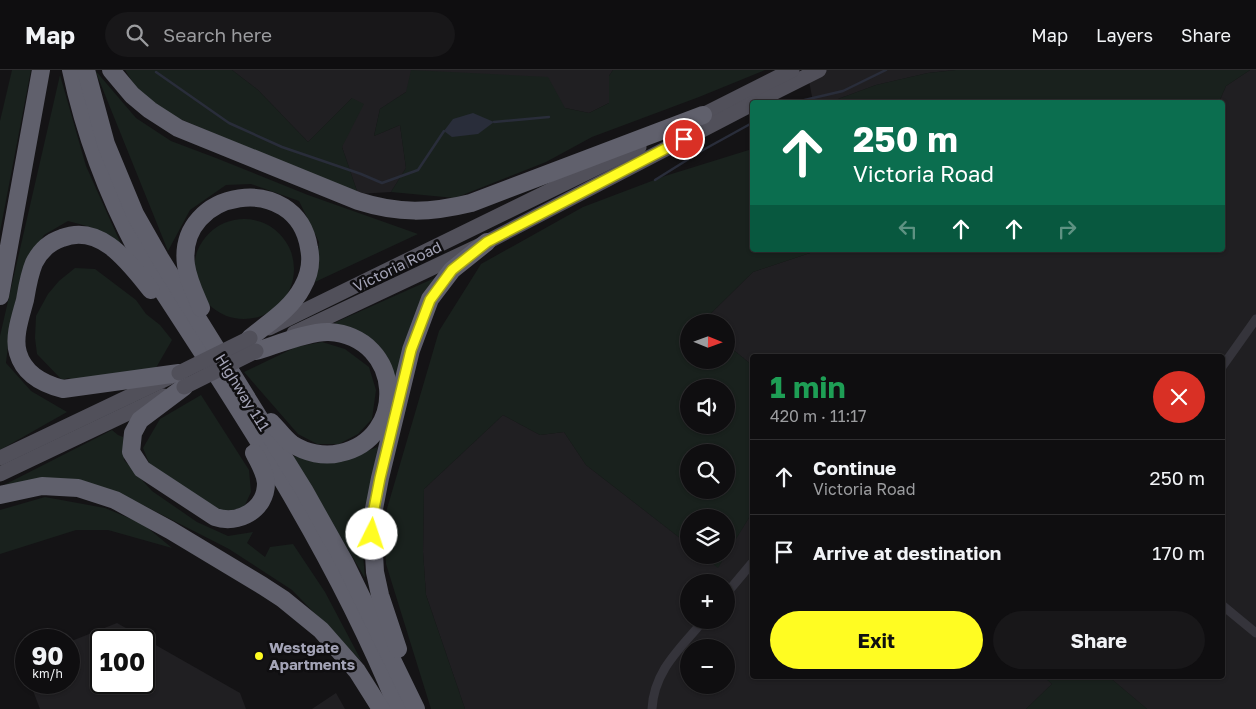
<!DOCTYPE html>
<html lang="en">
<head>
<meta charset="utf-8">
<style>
	body { margin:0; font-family:"Golos Text",sans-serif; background:#181719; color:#f1f3f6; height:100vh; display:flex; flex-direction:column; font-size:19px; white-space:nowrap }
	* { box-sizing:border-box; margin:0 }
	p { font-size:16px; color:#9b9c9f }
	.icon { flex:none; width:28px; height:28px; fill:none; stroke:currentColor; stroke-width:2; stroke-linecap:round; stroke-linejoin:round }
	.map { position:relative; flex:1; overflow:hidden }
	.side { position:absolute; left:750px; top:284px; width:475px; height:325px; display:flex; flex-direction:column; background:#0f0e10; border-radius:5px; box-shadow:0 1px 4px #0004,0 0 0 1px #2f2e30 }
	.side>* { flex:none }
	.banner { position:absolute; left:750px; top:30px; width:475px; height:152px; border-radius:5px; box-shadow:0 1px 4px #0004,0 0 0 1px #2f2e30; background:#0b6e4f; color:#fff; overflow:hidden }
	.needle { width:32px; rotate:91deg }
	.controls { position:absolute; left:680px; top:244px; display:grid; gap:10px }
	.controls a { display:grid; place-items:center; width:55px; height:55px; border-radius:50%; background:#0f0e10; box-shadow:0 1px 4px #0004,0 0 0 1px #2f2e30; font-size:25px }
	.speed { position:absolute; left:15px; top:559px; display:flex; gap:10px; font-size:25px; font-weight:700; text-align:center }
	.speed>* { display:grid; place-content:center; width:65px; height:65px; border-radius:50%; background:#0f0e10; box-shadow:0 1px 4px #0004,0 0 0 1px #2f2e30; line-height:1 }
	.speed small { font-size:12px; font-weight:400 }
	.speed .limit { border:2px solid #111; border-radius:8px; background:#fff; color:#111 }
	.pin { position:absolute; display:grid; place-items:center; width:42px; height:42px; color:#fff; margin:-21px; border:2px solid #fff; border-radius:50%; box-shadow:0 1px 5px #0007 }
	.me { position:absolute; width:55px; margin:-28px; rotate:4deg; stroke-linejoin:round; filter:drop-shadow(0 0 4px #0008) }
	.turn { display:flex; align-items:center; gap:18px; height:105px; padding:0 20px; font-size:22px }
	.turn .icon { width:65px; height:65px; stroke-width:2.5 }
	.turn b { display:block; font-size:35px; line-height:42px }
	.lanes { display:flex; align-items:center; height:48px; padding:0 20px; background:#0003; justify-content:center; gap:25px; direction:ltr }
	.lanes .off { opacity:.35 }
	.round { display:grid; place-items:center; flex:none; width:52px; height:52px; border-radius:26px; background:#181719 }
	.headline { display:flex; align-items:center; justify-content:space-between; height:85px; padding:0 20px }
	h1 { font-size:30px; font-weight:700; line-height:38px; color:#1e9e55 }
	.primary-button { display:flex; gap:10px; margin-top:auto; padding:10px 20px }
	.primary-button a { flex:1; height:58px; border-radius:30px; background:#fffc22; color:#111; font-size:20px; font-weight:700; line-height:58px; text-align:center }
	.primary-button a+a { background:#181719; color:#f1f3f6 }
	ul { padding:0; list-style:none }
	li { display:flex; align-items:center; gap:15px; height:75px; padding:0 20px; border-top:1px solid #2f2e30 }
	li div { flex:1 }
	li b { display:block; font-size:19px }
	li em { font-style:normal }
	header { display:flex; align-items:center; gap:30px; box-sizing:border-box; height:70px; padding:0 25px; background:#0f0e10; border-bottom:1px solid #2f2e30 }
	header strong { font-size:24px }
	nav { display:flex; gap:28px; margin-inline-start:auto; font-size:18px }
	.search { width:350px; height:45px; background:#181719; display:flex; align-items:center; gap:12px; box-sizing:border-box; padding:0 18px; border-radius:28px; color:#9b9c9f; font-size:19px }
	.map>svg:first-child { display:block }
	.built { fill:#201f22; fill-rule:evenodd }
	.green { fill:#19211d; fill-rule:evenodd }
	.water { fill:#292d3a }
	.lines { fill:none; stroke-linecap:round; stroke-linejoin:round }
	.stream { stroke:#292d3a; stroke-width:2.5 }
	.minor { stroke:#35343b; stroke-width:9 }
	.primary { stroke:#51505a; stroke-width:15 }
	.motorway { stroke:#60606c; stroke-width:18 }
	.primary-bridge { stroke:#51505a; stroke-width:15 }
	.route-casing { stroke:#a6a416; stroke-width:12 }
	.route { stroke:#fffc22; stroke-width:9 }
	.poi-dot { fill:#fffc22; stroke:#0f0e10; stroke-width:2 }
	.labels { text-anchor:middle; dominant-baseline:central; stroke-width:5; stroke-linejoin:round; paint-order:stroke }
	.street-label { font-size:15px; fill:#a4a4b7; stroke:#0f0e10 }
	.poi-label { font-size:15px; font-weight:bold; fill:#a4a4b7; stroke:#0f0e10; text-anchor:start }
</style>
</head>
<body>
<header>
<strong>Map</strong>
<div class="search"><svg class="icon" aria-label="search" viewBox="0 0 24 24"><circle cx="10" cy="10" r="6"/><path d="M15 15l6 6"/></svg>Search here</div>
<nav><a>Map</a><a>Layers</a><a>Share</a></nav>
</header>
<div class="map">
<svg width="1256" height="639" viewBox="0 0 1256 639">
	<rect width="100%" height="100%" fill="#141315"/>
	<g class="built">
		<polygon points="232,0 613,0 609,6 609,33 589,43 565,38 406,22 380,39 374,66 400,55 406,98 391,122 358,124 342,77 352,28 308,72 258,20"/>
		<polygon points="807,0 956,0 928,3 876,15 830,32 813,32"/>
		<polygon points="1250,0 1256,0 1256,639 1147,639 1108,606 1222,606 1222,286 752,286 752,295 726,274 726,252 702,252 753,202 819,180 1222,180 1222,32 1219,32 1226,16"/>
		<path d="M503,345L540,365L564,362L586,395L689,475V485H702L718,497L752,443V606H1043L1052,614L1026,639H465L426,525L423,482L424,419ZM689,512H726V550H689ZM689,578H726V615H689Z"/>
		<path d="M117,553L240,623L246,639H40L30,613L69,612V572ZM101,570H144V612H101Z"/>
		<polygon points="336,623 345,639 312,639"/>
	</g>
	<g class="green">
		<polygon points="12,0 31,0 0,162 0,51"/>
		<polygon points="95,0 136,48 171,71 216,88 308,125 418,164 315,212 319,172 299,131 251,114 226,115 190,140 168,181"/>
		<polygon points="125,0 232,0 258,20 308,72 352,28 364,34 342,77 358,124 166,43 135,16"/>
		<polygon points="411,0 548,7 565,38 589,43 609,33 609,6 613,0 765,0 699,27 592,67 546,92 455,128 391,122 406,98 400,55 374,66 380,39 406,22"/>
		<polygon points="956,0 1250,0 1226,16 1219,32 830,32 876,15 928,3"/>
		<path d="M60,5L86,96L125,183C103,160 99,159 68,151L44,165L22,205L11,249L6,293L31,321L67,342L0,380V266Z"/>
		<path d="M752,79V180H819L753,202L702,252H689V290H726V274L752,295V443L726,485V448H689V475L586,395L564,362L540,365L503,345L424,419L423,482L426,525L465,639H431L386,494L384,449L439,261L481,194L583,137L665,106ZM689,318H726V355H689ZM726,382V420H689V382Z"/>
		<circle cx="244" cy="199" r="50"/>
		<polygon points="75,198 95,199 136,230 146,244 160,255 172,270 153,303 76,311 68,308 62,310 37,284 35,268 36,246 48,224 59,211"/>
		<polygon points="437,207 396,318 363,265 334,253"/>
		<polygon points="322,272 345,279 369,297 376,320 372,349 358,364 339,374 317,374 298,364 244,302 296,277"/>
		<polygon points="201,325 249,400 251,422 244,437 224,442 180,418 149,393 143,378 160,349"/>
		<polygon points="112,360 118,365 123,367 124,390 152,421 197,452 228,466 253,462 247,473 265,487 270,477 293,474 325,522 362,592 292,520 229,479 135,431 62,411 4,415"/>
		<polygon points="378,377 361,460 365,508 292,386 337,391"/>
		<polygon points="45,427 105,438 143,454 172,478 108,460 76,460 0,484 0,440"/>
		<polygon points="702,485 726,485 718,498"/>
		<polygon points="1043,606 1108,606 1147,639 1026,639 1052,614"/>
	</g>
	<polygon class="water" points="473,43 494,52 478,64 452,67 444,61 453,49"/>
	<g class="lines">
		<g class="stream">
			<polyline points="156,2 229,53 282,77 361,104 382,113 418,100 444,61"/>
			<polyline points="796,32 843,21 886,0"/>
			<polyline points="494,52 549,47"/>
			<polyline points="655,110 703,80 752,53"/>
		</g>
		<g class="minor">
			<polyline points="1222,297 1256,249"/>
			<polyline points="726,524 752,493"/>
			<polyline points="1222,535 1256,563"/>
			<path d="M652,639C654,600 681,578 704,550"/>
		</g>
		<g class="primary">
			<polyline points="755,32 819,0"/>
			<polyline points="693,50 792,0"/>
			<polyline points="269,258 639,77"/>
			<polyline points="294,263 487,172 752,34"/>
			<polyline points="0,388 170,307"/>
			<polyline points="0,404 164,326"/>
		</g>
		<g class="motorway">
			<path d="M71,0C85,66 109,129 141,188C236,333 333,478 398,639"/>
			<polyline points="86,0 106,74 135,144 160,188 304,420 345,493 416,639"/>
			<path d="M111,0L132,25L150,40L178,58L358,131C399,144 430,143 471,133L703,45"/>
			<path d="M151,220C129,193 101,153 62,168C50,172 40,181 34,193C29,205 27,218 25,230C21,245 13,267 18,283C24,304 43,314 63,319L179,303"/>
			<polyline points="0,226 41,0"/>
			<path d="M201,238C195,224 188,210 186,195C176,118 297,100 309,178C312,192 309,206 302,218C291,239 268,253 250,268"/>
			<path d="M256,281C276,275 310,261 329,262C404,267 408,369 340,383C324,387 306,383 292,374C284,368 278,359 271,352"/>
			<path d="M184,317L140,350L133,363L131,382L142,399L215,447C238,455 266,440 266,413C265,402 259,392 254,383"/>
			<polyline points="0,425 42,416 78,418 115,430 170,460 263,516 283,529 321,560 357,601 381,639"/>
			<polyline points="398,579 380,525 375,502 372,449 380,408 411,280 430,229 452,200 487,172"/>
		</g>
		<g class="primary-bridge">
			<polyline points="179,303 250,268"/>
			<polyline points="184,317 256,281"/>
		</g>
	</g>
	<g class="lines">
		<g class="route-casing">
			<polyline id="route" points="372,464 372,449 380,408 411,280 430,230 452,200 487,172 684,69"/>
		</g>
		<use href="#route" class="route"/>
	</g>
	<circle class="poi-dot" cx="259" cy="586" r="5"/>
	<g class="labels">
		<g class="street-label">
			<text transform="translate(397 196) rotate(-26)">Victoria Road</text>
			<text transform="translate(243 322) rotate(58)">Highway 111</text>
		</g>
		<g class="poi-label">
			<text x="269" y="577">Westgate<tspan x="269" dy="17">Apartments</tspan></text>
		</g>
	</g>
</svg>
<div class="controls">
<a><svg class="needle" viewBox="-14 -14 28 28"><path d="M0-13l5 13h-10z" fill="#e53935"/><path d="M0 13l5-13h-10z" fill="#9b9c9f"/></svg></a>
<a><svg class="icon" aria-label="sound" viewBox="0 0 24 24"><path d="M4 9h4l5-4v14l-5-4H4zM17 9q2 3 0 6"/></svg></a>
<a><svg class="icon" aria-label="search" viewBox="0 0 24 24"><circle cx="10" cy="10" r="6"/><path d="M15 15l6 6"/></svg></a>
<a><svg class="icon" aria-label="layers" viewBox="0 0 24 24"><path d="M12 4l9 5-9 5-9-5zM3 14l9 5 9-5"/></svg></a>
<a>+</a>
<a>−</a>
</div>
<div class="speed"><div>90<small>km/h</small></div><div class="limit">100</div></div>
<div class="pin" style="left:684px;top:69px;background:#d93025"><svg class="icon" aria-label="arrive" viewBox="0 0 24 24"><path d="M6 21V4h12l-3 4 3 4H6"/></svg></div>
<svg class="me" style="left:372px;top:464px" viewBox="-20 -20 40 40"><circle r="19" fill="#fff"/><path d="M0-13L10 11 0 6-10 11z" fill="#fffc22"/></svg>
<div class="banner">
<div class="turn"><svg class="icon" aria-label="ahead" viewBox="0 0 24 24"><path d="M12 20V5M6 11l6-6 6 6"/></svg><div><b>250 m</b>Victoria Road</div></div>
<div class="lanes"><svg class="icon off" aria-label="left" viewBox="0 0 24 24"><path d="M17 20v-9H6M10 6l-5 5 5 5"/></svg><svg class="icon" aria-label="ahead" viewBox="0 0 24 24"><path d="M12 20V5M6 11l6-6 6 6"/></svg><svg class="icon" aria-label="ahead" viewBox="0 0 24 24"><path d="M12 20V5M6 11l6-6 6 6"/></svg><svg class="icon off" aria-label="right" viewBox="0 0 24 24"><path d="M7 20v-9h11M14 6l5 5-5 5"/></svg></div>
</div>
<section class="side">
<div class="headline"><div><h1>1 min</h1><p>420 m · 11:17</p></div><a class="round" style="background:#d93025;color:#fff"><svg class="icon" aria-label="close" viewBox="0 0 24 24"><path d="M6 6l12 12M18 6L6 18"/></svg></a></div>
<ul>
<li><svg class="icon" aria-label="ahead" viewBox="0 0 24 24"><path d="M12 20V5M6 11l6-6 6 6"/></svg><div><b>Continue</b><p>Victoria Road</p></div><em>250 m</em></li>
<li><svg class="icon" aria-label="arrive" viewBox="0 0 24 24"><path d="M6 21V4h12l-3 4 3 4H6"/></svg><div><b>Arrive at destination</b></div><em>170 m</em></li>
</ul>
<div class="primary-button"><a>Exit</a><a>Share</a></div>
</section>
</div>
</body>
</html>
